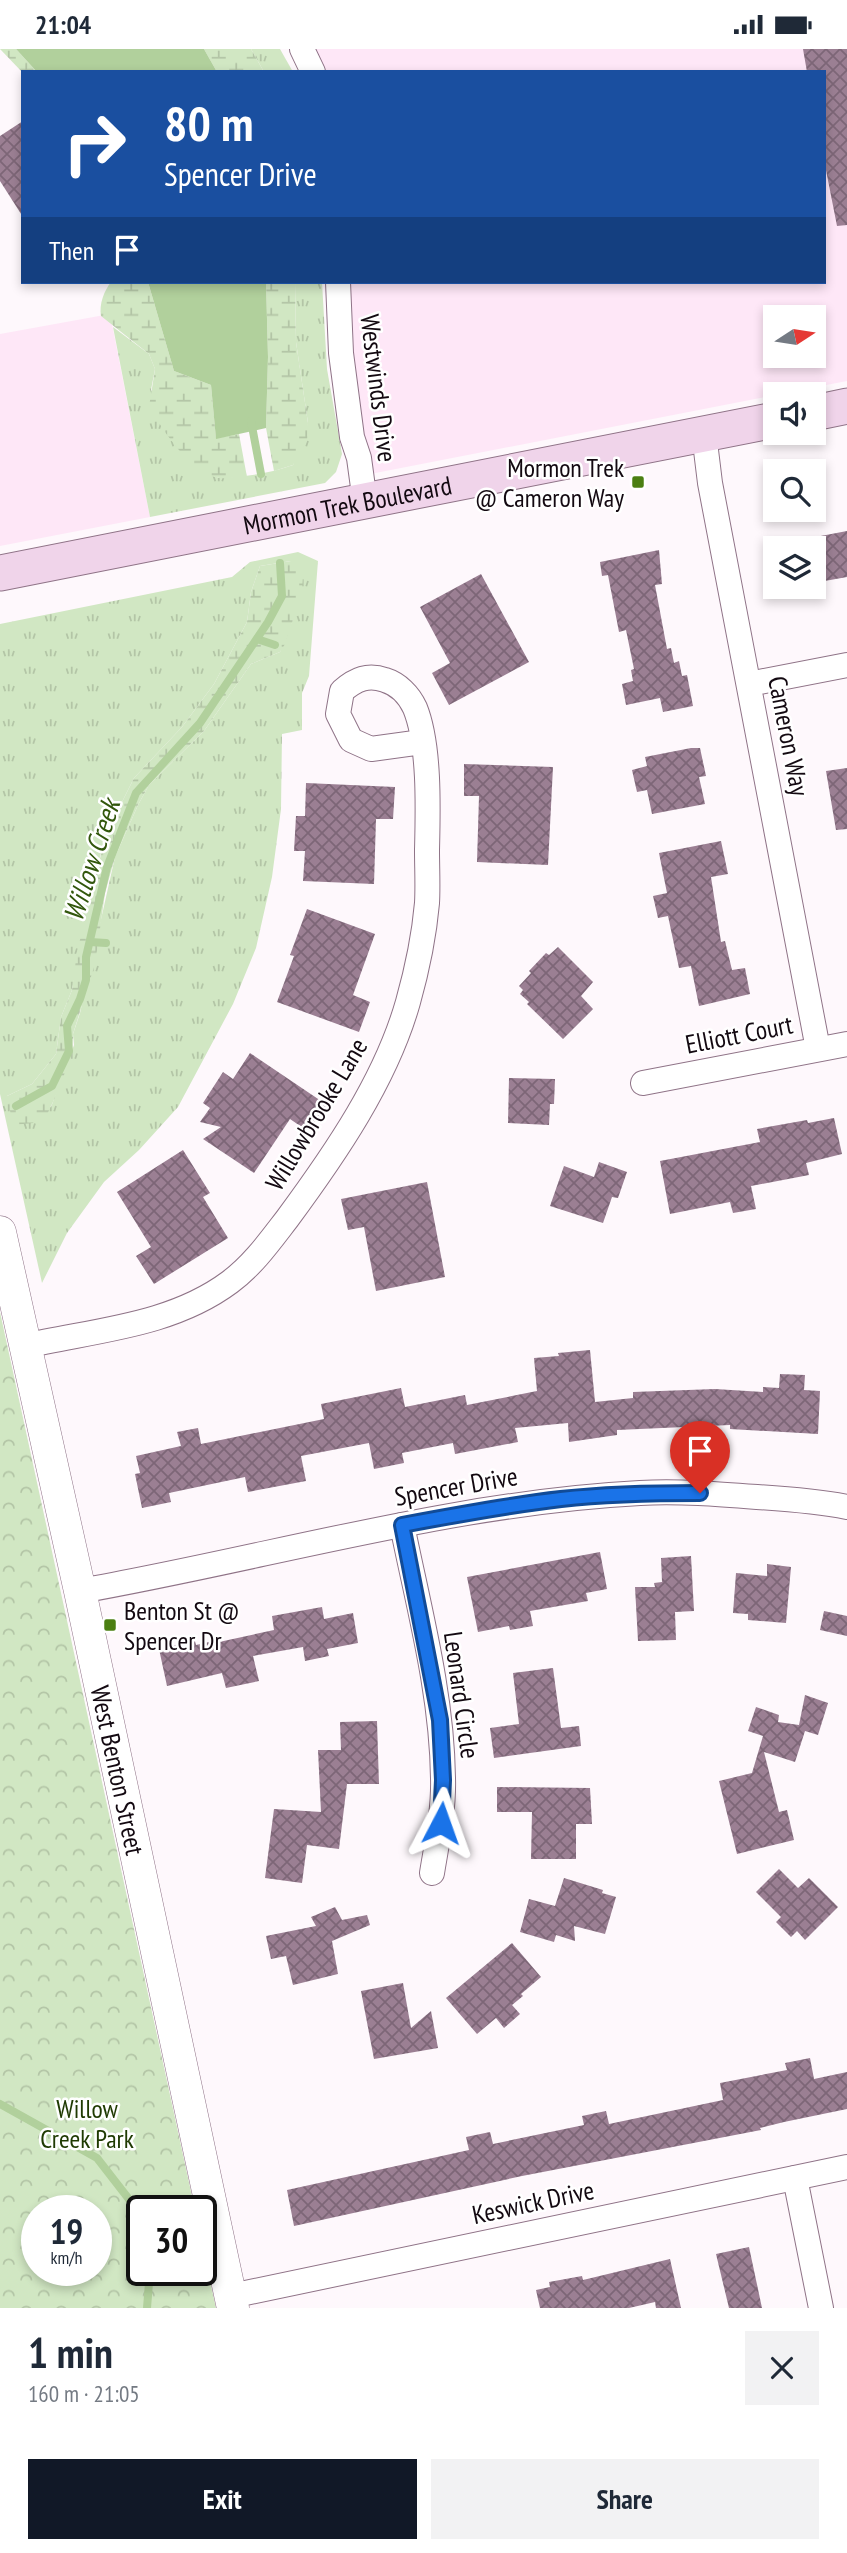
<!DOCTYPE html>
<html lang="en">
<head>
<meta charset="utf-8">
<style>
	body { margin:0; font-family:"PT Sans Narrow",sans-serif; background:#f2f2f3; color:#1f2937; height:100vh; display:flex; flex-direction:column; font-size:26px; white-space:nowrap }
	* { box-sizing:border-box; margin:0 }
	p { font-size:23px; color:#747a83 }
	.icon { flex:none; width:38px; height:38px; fill:none; stroke:currentColor; stroke-width:2; stroke-linecap:round; stroke-linejoin:round }
	.map { position:relative; height:2259px; overflow:hidden }
	.drawer { display:flex; flex-direction:column; background:#fff; flex:1 }
	.drawer>* { flex:none }
	.top-card { position:absolute; left:21px; top:21px; width:805px; height:214px; border-radius:0px; box-shadow:0 4px 10px #0003; background:#1a4fa0; color:#fff; overflow:hidden }
	.needle { width:46px; rotate:78deg }
	.buttons { position:absolute; left:763px; top:256px; display:grid; gap:14px }
	.buttons a { display:grid; place-items:center; width:63px; height:63px; border-radius:0px; background:#fff; box-shadow:0 4px 10px #0003; font-size:35px }
	.speed { position:absolute; left:21px; top:2146px; display:flex; gap:14px; font-size:35px; font-weight:700; text-align:center }
	.speed>* { display:grid; place-content:center; width:91px; height:91px; border-radius:50%; background:#fff; box-shadow:0 4px 10px #0003; line-height:1 }
	.speed small { font-size:18px; font-weight:400 }
	.speed .limit { border:4px solid #111; border-radius:10px; background:#fff; color:#111 }
	.pin { position:absolute; display:grid; place-items:center; width:60px; height:60px; color:#fff; margin:-72px -30px; border-radius:50% 50% 50% 0; rotate:-45deg; box-shadow:0 0 7px #0007 }
	.pin .icon { rotate:45deg }
	.me { position:absolute; width:77px; margin:-38px; rotate:4deg; stroke-linejoin:round; filter:drop-shadow(0 0 5px #0008) }
	.turn { display:flex; align-items:center; gap:24px; height:147px; padding:0 28px; font-size:32px }
	.turn .icon { width:91px; height:91px; stroke-width:2.5 }
	.turn b { display:block; font-size:49px; line-height:60px }
	.then { display:flex; align-items:center; height:66px; padding:0 28px; background:#0003; gap:14px; font-size:26px }
	.round { display:grid; place-items:center; flex:none; width:74px; height:74px; border-radius:0px; background:#f2f2f3 }
	.overview { display:flex; align-items:center; justify-content:space-between; height:119px; padding:0 28px }
	h1 { font-size:42px; font-weight:700; line-height:52px }
	.button { display:flex; gap:14px; margin-top:auto; padding:14px 28px }
	.button a { flex:1; height:80px; border-radius:0px; background:#111827; color:#fff; font-size:28px; font-weight:700; line-height:80px; text-align:center }
	.button a+a { background:#f2f2f3; color:#1f2937 }
	.status { display:flex; justify-content:space-between; align-items:center; height:49px; padding:0 35px; background:#fff; direction:ltr }
	.status svg { height:19px; fill:currentColor }
	.map>svg:first-child { display:block }
	.built { fill:#fee7f7; fill-rule:evenodd }
	.grass { fill:url(#grass-tufts); fill-rule:evenodd }
	.wetland { fill:url(#wetland-marsh) }
	.park { fill:url(#park-crowns); fill-rule:evenodd }
	.water { fill:#b1d09c }
	.lines { fill:none; stroke-linecap:round; stroke-linejoin:round }
	.stream { stroke:#b1d09c; stroke-width:8 }
	.building { fill:url(#building-cross-hatch) }
	.minor-casing { stroke:#8f7387; stroke-width:26 }
	.tertiary-casing { stroke:#8f7387; stroke-width:33 }
	.secondary-casing { stroke:#8f7387; stroke-width:37 }
	.minor { stroke:#fff; stroke-width:24 }
	.tertiary { stroke:#fff; stroke-width:32 }
	.secondary { stroke:#f0d4ea; stroke-width:35 }
	.route-casing { stroke:#114b97; stroke-width:18 }
	.route { stroke:#1a73e8; stroke-width:12 }
	.poi-dot { fill:#4b7f12; stroke:#fff; stroke-width:2.5 }
	.labels { text-anchor:middle; dominant-baseline:central; stroke-width:5; stroke-linejoin:round; paint-order:stroke }
	.street-label { font-size:26px; fill:#130911; stroke:#fff }
	.poi-label { font-size:26px; fill:#130911; stroke:#fff; text-anchor:end }
	.park-label { font-size:26px; fill:#1f3a02; stroke:#fff }
	.water-label { font-size:28px; font-style:italic; fill:#32570c; stroke:#fff }
</style>
</head>
<body>
<div class="status"><b>21:04</b><svg viewBox="0 0 49 12"><path d="M0 12V9h3v3zM5 12V6h3v6zM10 12V3h3v9zM15 12V0h3v12zM26 1h20v11H26zM47 4h2v5h-2z"/></svg></div>
<div class="map">
<svg width="847" height="2259" viewBox="0 0 847 2259">
	<defs>
		<pattern id="grass-tufts" width="24" height="20" patternUnits="userSpaceOnUse" patternTransform="scale(1.75)"><rect width="24" height="20" fill="#d1e7c3"/><path d="M3 7l-1-3M5 7V3M7 7l1-3M15 17l-1-3M17 17v-4M19 17l1-3" fill="none" stroke="#b3c5a6"/></pattern>
		<pattern id="wetland-marsh" width="20" height="14" patternUnits="userSpaceOnUse" patternTransform="scale(1.75)"><rect width="20" height="14" fill="#d1e7c3"/><path d="M1 5h8M5 5V1M11 12h8M15 12V8" fill="none" stroke="#b3c5a6"/></pattern>
		<pattern id="park-crowns" width="20" height="18" patternUnits="userSpaceOnUse" patternTransform="scale(1.75)"><rect width="20" height="18" fill="#d1e7c3"/><path d="M2 6a3 3 0 1 1 6 0M12 15a3 3 0 1 1 6 0" fill="none" stroke="#b3c5a6"/></pattern>
		<pattern id="building-cross-hatch" width="8" height="8" patternUnits="userSpaceOnUse" patternTransform="scale(1.75)"><rect width="8" height="8" fill="#9b7f93"/><path d="M0 0l8 8M0 8l8-8" fill="none" stroke="#7d6677"/></pattern>
	</defs>
	<rect width="100%" height="100%" fill="#fef8fc"/>
	<g class="built">
		<path d="M302,0H847V332L360,427L338,233H824V23H313ZM775,268H814V306H775Z"/>
		<polygon points="110,265 150,468 0,497 0,285"/>
	</g>
	<g class="grass">
		<polygon points="251,0 280,0 293,23 264,23"/>
		<path d="M295,233H322L327,320L342,405L336,423L325,434L150,468L113,278L149,305L155,320L151,341L218,429C245,428 267,425 293,416L308,374L296,293Z"/>
		<path d="M298,503L318,512L309,627L302,644V681L282,685L281,760L272,828L256,899L233,955L178,1058L139,1101L104,1133L67,1184L42,1234L0,1045V575L232,528L250,513ZM291,512L293,570L280,603L251,615L204,682L149,736L138,756L115,808L80,964L73,985L74,996L51,1058L7,1047L32,1035L56,1005L61,968L72,941L91,842L106,785L134,729L182,678L214,635L247,573L251,543L260,517Z"/>
	</g>
	<g class="wetland">
		<polygon points="0,0 16,0 37,23 23,24"/>
		<polygon points="204,0 251,0 264,23 217,23"/>
		<path d="M111,233H148L174,322L211,336L216,389L239,385L247,428C238,428 228,430 219,429C190,424 163,381 149,358L155,320L149,305L101,267C99,255 104,242 111,233Z"/>
		<polygon points="266,233 295,233 296,293 308,374 307,392 293,416 274,422 266,379 268,308"/>
		<path d="M291,512L303,525L302,543L285,595L280,603L251,615L204,682L149,736L138,756L115,808L105,844L95,915L73,985C75,1005 54,1054 43,1073L13,1076L7,1047L32,1035L56,1005L61,968L72,941L77,903L106,785L134,729L182,678L214,635L247,573L251,543L260,517Z"/>
	</g>
	<path class="park" d="M0,1263L195,2161H142V2221H201V2190L216,2259H0ZM37,2161H96V2221H37Z"/>
	<g class="water">
		<polygon points="16,0 204,0 217,23 37,23"/>
		<polygon points="148,233 266,233 268,308 266,379 216,390 211,336 174,322"/>
	</g>
	<g class="lines">
		<g class="stream">
			<polyline points="251,372 261,425"/>
			<polyline points="257,590 275,596"/>
			<polyline points="90,893 106,894"/>
			<polyline points="16,1057 52,1037 69,1002 67,977 80,950 86,931 86,908 107,818 136,744 200,674 268,573 282,547 280,514"/>
			<polyline points="0,2055 97,2109 142,2167"/>
			<polyline points="147,2259 150,2221"/>
		</g>
	</g>
	<g class="building">
		<polygon points="803,0 847,0 847,176 837,177 824,111 824,23 807,23"/>
		<polygon points="23,72 23,168 0,132 0,87"/>
		<polygon points="847,482 847,528 819,533 820,542 794,547 792,537 814,537 814,499 785,499 784,494"/>
		<polygon points="659,501 662,535 655,536 667,600 671,599 674,614 679,612 682,627 687,626 693,657 663,663 660,649 626,656 622,635 633,632 631,621 634,620 626,581 619,583 608,526 602,527 600,513"/>
		<polygon points="481,525 529,613 449,656 432,624 450,614 420,558"/>
		<polygon points="691,699 700,699 706,727 699,728 705,755 652,765 647,741 637,743 632,721 647,717 645,708"/>
		<polygon points="464,715 553,718 548,816 477,813 479,747 464,747"/>
		<polygon points="847,719 847,780 836,781 826,722"/>
		<polygon points="306,734 395,738 393,770 376,770 374,835 303,832 305,802 294,802 296,767 305,767"/>
		<polygon points="721,792 728,825 711,828 721,893 725,892 732,921 745,919 750,945 699,957 691,917 679,919 668,867 658,869 653,847 667,844 659,804"/>
		<polygon points="307,860 375,885 353,946 370,953 359,983 277,953 294,907 290,906"/>
		<polygon points="558,898 593,933 581,947 593,960 563,990 527,955 529,953 520,945 523,941 519,937 531,924 529,922 546,904 549,906"/>
		<polygon points="250,1004 327,1056 309,1083 290,1070 254,1124 203,1090 221,1078 200,1073 210,1059 203,1054 223,1023 233,1030"/>
		<polygon points="509,1029 555,1030 554,1055 550,1055 549,1076 508,1074"/>
		<polygon points="834,1069 842,1105 806,1114 809,1126 751,1137 756,1160 733,1164 730,1153 670,1165 660,1112 760,1093 757,1080 807,1071 808,1074"/>
		<polygon points="183,1101 210,1144 203,1148 228,1189 154,1235 136,1207 151,1198 117,1143"/>
		<polygon points="599,1113 627,1123 618,1149 612,1148 603,1174 550,1157 564,1117 594,1128"/>
		<polygon points="427,1133 445,1228 376,1242 364,1178 348,1181 341,1150"/>
		<polygon points="590,1301 595,1353 633,1349 633,1343 715,1340 763,1343 763,1338 779,1339 780,1325 805,1326 804,1341 820,1342 818,1385 730,1380 730,1376 617,1381 617,1386 569,1393 568,1374 515,1379 518,1393 455,1405 453,1394 402,1404 404,1414 374,1420 369,1394 301,1407 306,1432 248,1443 245,1428 169,1444 171,1453 142,1459 135,1425 140,1424 136,1407 181,1397 177,1383 198,1379 201,1395 324,1370 321,1355 401,1339 405,1358 465,1346 467,1356 537,1342 534,1309 559,1307 558,1304"/>
		<polygon points="600,1503 607,1540 586,1544 588,1552 530,1562 533,1577 510,1581 509,1577 478,1583 467,1528"/>
		<polygon points="691,1507 694,1562 675,1563 676,1591 638,1592 635,1538 655,1538 654,1534 662,1533 661,1509"/>
		<polygon points="767,1515 791,1518 786,1574 748,1571 748,1565 733,1564 736,1524 767,1527"/>
		<polygon points="322,1558 324,1570 353,1564 358,1594 327,1600 329,1607 305,1612 303,1598 253,1607 259,1632 226,1639 222,1624 167,1637 159,1600 195,1592 196,1596 218,1591 219,1593 274,1581 272,1567"/>
		<polygon points="824,1562 847,1567 847,1587 820,1581"/>
		<polygon points="553,1619 561,1679 579,1677 581,1697 494,1709 490,1679 519,1675 513,1624"/>
		<polygon points="805,1646 828,1654 818,1686 805,1682 795,1713 764,1703 779,1763 787,1761 794,1791 737,1805 719,1732 752,1724 763,1687 748,1682 756,1658 779,1666 778,1673 799,1676"/>
		<polygon points="377,1672 379,1735 347,1735 339,1800 307,1796 302,1834 265,1829 274,1760 321,1763 318,1701 341,1701 340,1673"/>
		<polygon points="497,1738 590,1739 592,1775 576,1775 576,1810 531,1810 532,1763 497,1763"/>
		<polygon points="779,1820 798,1839 809,1829 838,1858 805,1891 797,1882 791,1888 776,1873 781,1868 756,1843"/>
		<polygon points="564,1829 603,1841 602,1844 616,1848 605,1885 574,1877 575,1892 556,1886 554,1893 520,1883 529,1850 555,1857"/>
		<polygon points="335,1858 342,1871 367,1866 370,1876 332,1892 338,1925 293,1936 286,1907 271,1910 266,1887 316,1877 311,1868"/>
		<polygon points="512,1894 541,1928 521,1945 523,1947 512,1956 520,1965 504,1979 496,1969 477,1985 446,1949"/>
		<polygon points="403,1934 411,1979 431,1962 438,1999 374,2010 361,1942"/>
		<polygon points="810,2009 814,2030 847,2023 847,2060 784,2073 760,2079 761,2081 522,2127 294,2177 287,2141 469,2101 466,2088 490,2083 493,2095 584,2076 582,2067 606,2062 609,2075 723,2051 720,2034 787,2021 785,2014"/>
		<polygon points="749,2198 762,2259 729,2259 716,2205"/>
		<polygon points="670,2210 681,2259 656,2259 655,2253 629,2259 540,2259 536,2241 550,2238 549,2233 582,2227 583,2231"/>
	</g>
	<g class="lines">
		<g class="minor-casing">
			<g id="minor">
				<polyline points="302,0 313,23"/>
				<polyline points="338,233 341,304 352,388 359,409 365,453"/>
				<polyline points="704,385 710,434 818,1000"/>
				<polyline points="749,635 847,616"/>
				<polyline points="643,1034 847,995"/>
				<path d="M25,1297C95,1281 171,1277 230,1233C253,1216 270,1192 287,1170C335,1105 386,1031 408,953C417,921 424,888 427,854C428,837 427,819 427,801C428,761 430,696 415,659C409,646 398,635 385,631C368,625 356,630 342,642L338,665L351,691L371,700L422,693"/>
				<path d="M402,1476C419,1560 442,1644 443,1729C444,1761 437,1793 432,1824"/>
				<path d="M80,1542C267,1509 450,1454 640,1444C679,1442 718,1445 757,1448C787,1450 817,1452 847,1458"/>
				<polyline points="795,2129 821,2259"/>
				<polyline points="231,2247 847,2118"/>
			</g>
		</g>
		<g class="tertiary-casing">
			<g id="tertiary">
				<path id="s1" d="M0,1183L80,1542L233,2259"/>
			</g>
		</g>
		<g class="secondary-casing">
			<g id="secondary">
				<polyline points="814,364 847,357"/>
				<path id="s2" d="M0,524L775,371"/>
			</g>
		</g>
		<use href="#minor" class="minor"/>
		<use href="#tertiary" class="tertiary"/>
		<use href="#secondary" class="secondary"/>
	</g>
	<g class="lines">
		<g class="route-casing">
			<path id="route" d="M441,1774L443,1731L440,1671L402,1476C455,1466 508,1456 561,1450C607,1445 653,1444 700,1444"/>
		</g>
		<use href="#route" class="route"/>
	</g>
	<g class="poi-dot">
		<rect x="631" y="426" width="14" height="14" rx="3.5"/>
		<rect x="103" y="1569" width="14" height="14" rx="3.5"/>
	</g>
	<g class="labels">
		<g class="street-label">
			<text transform="translate(379 339) rotate(83)">Westwinds Drive</text>
			<text stroke="none"><textPath href="#s2" startOffset="354">Mormon Trek Boulevard</textPath></text>
			<text transform="translate(789 687) rotate(79)">Cameron Way</text>
			<text transform="translate(739 985) rotate(-11)">Elliott Court</text>
			<text transform="translate(316 1065) rotate(-59)">Willowbrooke Lane</text>
			<text transform="translate(456 1437) rotate(-10)">Spencer Drive</text>
			<text transform="translate(462 1646) rotate(82)">Leonard Circle</text>
			<text stroke="none"><textPath href="#s1" startOffset="551">West Benton Street</textPath></text>
			<text transform="translate(533 2153) rotate(-12)">Keswick Drive</text>
		</g>
		<g class="poi-label">
			<text x="624" y="418">Mormon Trek<tspan x="624" dy="30">@ Cameron Way</tspan></text>
			<text x="124" y="1561" text-anchor="start">Benton St @<tspan x="124" dy="30">Spencer Dr</tspan></text>
		</g>
		<g class="park-label">
			<text x="87" y="2059">Willow<tspan x="87" dy="30">Creek Park</tspan></text>
		</g>
		<g class="water-label">
			<text transform="translate(91 811) rotate(-72)">Willow Creek</text>
		</g>
	</g>
</svg>
<div class="buttons">
<a><svg class="needle" viewBox="-14 -14 28 28"><path d="M0-13l5 13h-10z" fill="#e53935"/><path d="M0 13l5-13h-10z" fill="#747a83"/></svg></a>
<a><svg class="icon" aria-label="sound" viewBox="0 0 24 24"><path d="M4 9h4l5-4v14l-5-4H4zM17 9q2 3 0 6"/></svg></a>
<a><svg class="icon" aria-label="search" viewBox="0 0 24 24"><circle cx="10" cy="10" r="6"/><path d="M15 15l6 6"/></svg></a>
<a><svg class="icon" aria-label="layers" viewBox="0 0 24 24"><path d="M12 4l9 5-9 5-9-5zM3 14l9 5 9-5"/></svg></a>
</div>
<div class="speed"><div>19<small>km/h</small></div><div class="limit">30</div></div>
<div class="pin" style="left:700px;top:1444px;background:#d93025"><svg class="icon" aria-label="arrive" viewBox="0 0 24 24"><path d="M6 21V4h12l-3 4 3 4H6"/></svg></div>
<svg class="me" style="left:441px;top:1774px" viewBox="-20 -20 40 40"><path d="M0-17L14 15 0 8-14 15z" fill="#1a73e8" stroke="#fff" stroke-width="4"/></svg>
<div class="top-card">
<div class="turn"><svg class="icon" aria-label="right" viewBox="0 0 24 24"><path d="M7 20v-9h11M14 6l5 5-5 5"/></svg><div><b>80 m</b>Spencer Drive</div></div>
<div class="then">Then<svg class="icon" aria-label="arrive" viewBox="0 0 24 24"><path d="M6 21V4h12l-3 4 3 4H6"/></svg></div>
</div>
</div>
<section class="drawer">
<div class="overview"><div><h1>1 min</h1><p>160 m · 21:05</p></div><a class="round"><svg class="icon" aria-label="close" viewBox="0 0 24 24"><path d="M6 6l12 12M18 6L6 18"/></svg></a></div>
<div class="button"><a>Exit</a><a>Share</a></div>
</section>
</body>
</html>
